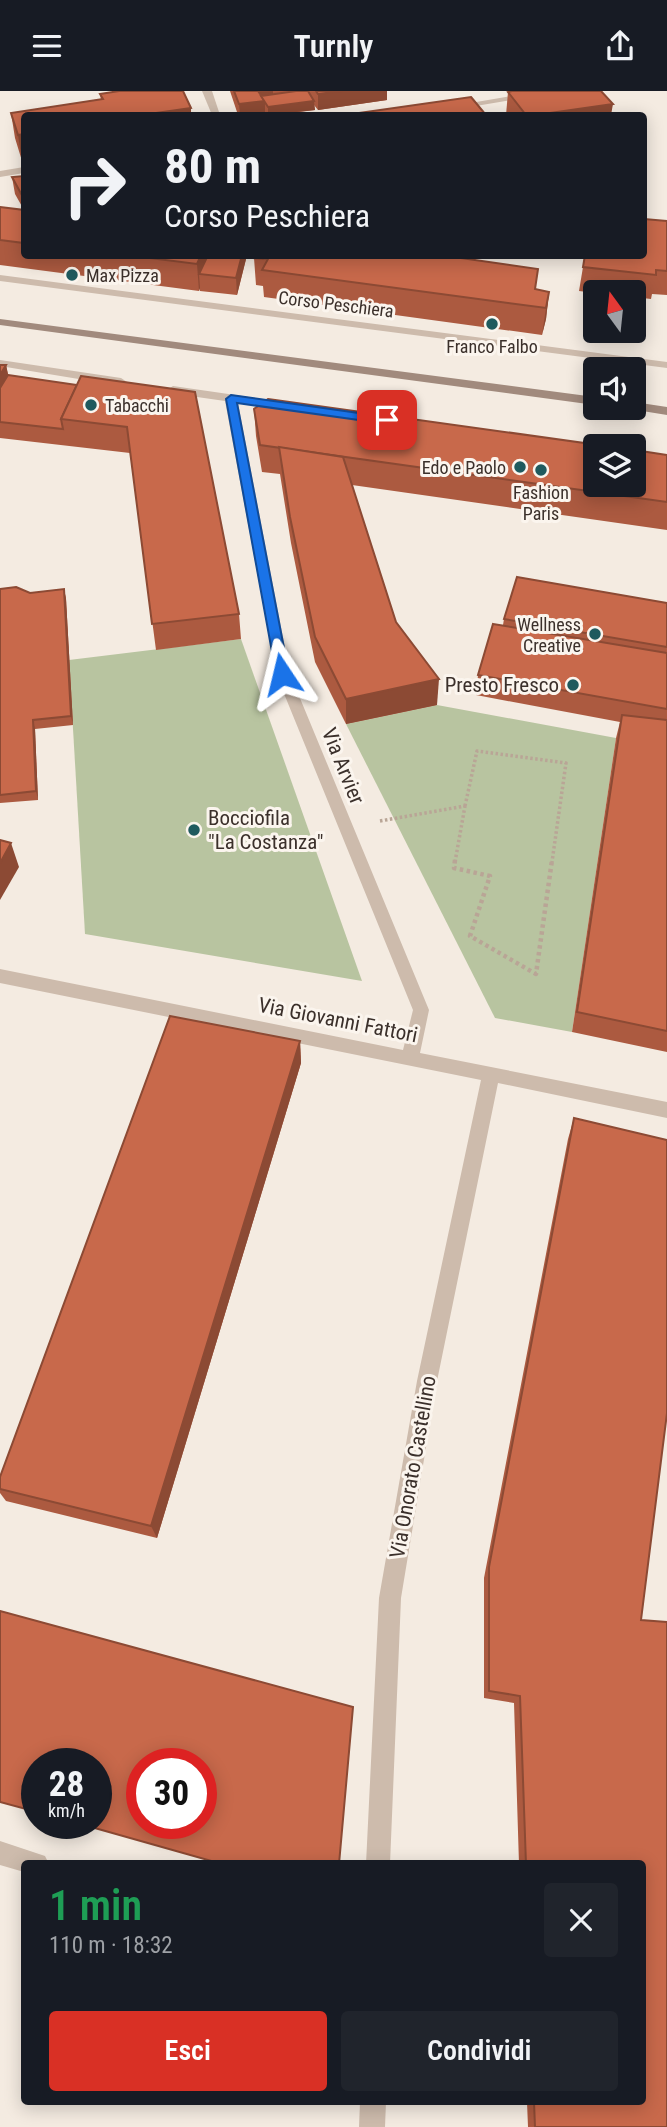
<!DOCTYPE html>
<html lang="it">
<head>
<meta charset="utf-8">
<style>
	body { margin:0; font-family:"Roboto Condensed",sans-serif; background:#20242c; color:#f1f3f6; height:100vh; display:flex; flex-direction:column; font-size:26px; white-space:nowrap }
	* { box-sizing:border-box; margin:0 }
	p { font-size:23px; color:#9ea1a6 }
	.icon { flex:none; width:38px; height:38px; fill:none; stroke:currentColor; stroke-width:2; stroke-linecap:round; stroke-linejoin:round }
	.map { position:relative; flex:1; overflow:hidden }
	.details { position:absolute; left:21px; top:1769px; width:625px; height:245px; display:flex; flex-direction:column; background:#171b24; border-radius:7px; box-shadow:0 4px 18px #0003 }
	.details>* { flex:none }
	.hud { position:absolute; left:21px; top:21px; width:626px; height:147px; border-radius:7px; box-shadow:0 4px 18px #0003; background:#171b24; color:#f1f3f6; overflow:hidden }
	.needle { width:46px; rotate:345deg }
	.tools { position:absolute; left:583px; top:189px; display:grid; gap:14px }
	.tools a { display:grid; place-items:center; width:63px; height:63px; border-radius:7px; background:#171b24; box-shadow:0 4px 18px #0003; font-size:35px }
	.speed { position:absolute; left:21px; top:1657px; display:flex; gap:14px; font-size:35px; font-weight:700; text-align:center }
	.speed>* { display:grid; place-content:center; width:91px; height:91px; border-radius:50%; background:#171b24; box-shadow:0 4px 18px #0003; line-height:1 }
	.speed small { font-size:18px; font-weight:400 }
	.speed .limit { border:10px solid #d22; background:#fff; color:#111 }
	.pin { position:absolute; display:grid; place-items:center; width:60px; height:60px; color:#fff; margin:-30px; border-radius:14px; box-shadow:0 4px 10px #0006 }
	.me { position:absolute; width:77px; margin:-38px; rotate:350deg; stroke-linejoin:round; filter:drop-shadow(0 0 5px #0008) }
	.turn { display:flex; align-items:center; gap:24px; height:147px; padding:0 28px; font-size:32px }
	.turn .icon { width:91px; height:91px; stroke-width:2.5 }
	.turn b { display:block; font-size:49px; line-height:60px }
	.round { display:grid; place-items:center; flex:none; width:74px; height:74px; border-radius:7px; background:#20242c }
	.summary { display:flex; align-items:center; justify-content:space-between; height:119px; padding:0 28px }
	h1 { font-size:42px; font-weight:600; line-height:52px; color:#1e9e55 }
	.action { display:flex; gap:14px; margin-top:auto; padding:14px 28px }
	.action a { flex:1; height:80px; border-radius:7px; background:#d93025; color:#fff; font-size:28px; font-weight:600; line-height:80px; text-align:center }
	.action a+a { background:#20242c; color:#f1f3f6 }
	header { display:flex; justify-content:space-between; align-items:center; height:91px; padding:0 28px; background:#171b24; font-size:32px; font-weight:600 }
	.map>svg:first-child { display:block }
	.green { fill:#b8c4a0 }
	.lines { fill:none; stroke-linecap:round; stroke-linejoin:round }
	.path-far1 { stroke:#b9a596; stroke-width:3.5; stroke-dasharray:2.5 2.5; stroke-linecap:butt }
	.path { stroke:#b9a596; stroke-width:4.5; stroke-dasharray:3.5 3.5; stroke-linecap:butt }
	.minor { fill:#cdbbac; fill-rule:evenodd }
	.secondary { fill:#a18a7d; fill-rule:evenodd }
	.wall { fill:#ac5a40 }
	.shaded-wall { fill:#8c4a34 }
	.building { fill:#c8694b; stroke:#8c4a34; stroke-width:2; fill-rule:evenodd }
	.route { fill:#1a73e8; stroke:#114b97; stroke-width:2 }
	.poi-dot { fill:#1f5a5e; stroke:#fbf5ee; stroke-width:2.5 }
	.labels { text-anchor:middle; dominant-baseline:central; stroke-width:6; stroke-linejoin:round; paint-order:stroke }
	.far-poi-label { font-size:18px; fill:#3b302b; stroke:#fbf5ee; text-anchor:start }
	.far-street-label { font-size:18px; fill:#3b302b; stroke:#fbf5ee }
	.poi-label { font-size:21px; fill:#3b302b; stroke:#fbf5ee; text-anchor:end }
	.street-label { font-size:21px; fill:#3b302b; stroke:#fbf5ee }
</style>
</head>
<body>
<header><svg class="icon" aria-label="menu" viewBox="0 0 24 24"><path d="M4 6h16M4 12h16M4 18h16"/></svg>Turnly<svg class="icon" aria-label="share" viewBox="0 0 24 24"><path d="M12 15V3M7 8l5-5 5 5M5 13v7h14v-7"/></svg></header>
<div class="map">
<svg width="667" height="2036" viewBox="0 0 667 2036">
	<rect width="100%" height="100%" fill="#f4ebe1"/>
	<g class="green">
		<polygon points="241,548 362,890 85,843 69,569"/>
		<polygon points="437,614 616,647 572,941 495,927 346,633"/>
	</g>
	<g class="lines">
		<g class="path-far1">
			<polyline points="465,715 477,660 566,672 552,771"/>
			<polyline points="380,730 465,715"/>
			<polyline points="455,771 465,715"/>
		</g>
		<polyline class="path" points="455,769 454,777 490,785 470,845 536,883 552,769"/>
		<g class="minor">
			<polygon points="202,0 212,0 220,24 212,24"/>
			<polygon points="541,0 565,0 452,19 447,16"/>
			<polygon points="24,76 24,82 0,86 0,80"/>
			<polygon points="0,184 667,271 667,277 0,190"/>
			<polygon points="0,269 121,287 127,291 121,295 0,275"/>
			<polygon points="173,295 284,311 290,315 284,319 238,312 290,583 429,919 420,962 667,1011 667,1027 498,992 437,1290 401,1507 390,1773 366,1773 379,1507 417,1290 481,989 0,892 0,878 403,959 413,919 276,583 225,310 169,302 167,299"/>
			<polygon points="0,1750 45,1765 49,1773 24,1773 24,1781 0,1774"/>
			<polygon points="360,2011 386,2011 385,2036 359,2036"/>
		</g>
		<g class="secondary">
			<polygon points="0,228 595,306 595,314 0,234"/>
			<polygon points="634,311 667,316 667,324 630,318 634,317"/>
		</g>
	</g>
	<g class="wall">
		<polygon points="230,0 387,0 387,9 318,19 314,14 315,19 275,24 268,24 265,21 265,24 238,24"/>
		<polygon points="508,1 611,24 506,24"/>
		<polygon points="100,3 191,17 191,24 24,24 24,70 22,70 15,47 11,22 101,9"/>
		<polygon points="24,85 24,164 247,164 237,204 200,200 200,197 199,200 0,174 0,116 24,119 15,103 12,86"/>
		<polygon points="667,130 667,204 652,203 651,208 634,206 634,201 595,202 579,200 585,164 644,164"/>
		<polygon points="254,167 535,198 549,201 546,228 542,244 264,206 263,195 256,194"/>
		<polygon points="0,274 6,274 8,284 77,294 195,301 239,523 241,548 156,559 130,362 0,347"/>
		<polygon points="254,318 667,364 667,439 352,394 396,531 437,614 346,633 315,571 291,452 280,383 262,381 256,345"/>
		<polygon points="0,498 30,502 64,498 66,508 73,634 35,638 38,709 0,712"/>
		<polygon points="667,512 667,961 572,941 616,647 620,631 476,604 478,584 503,534 504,528"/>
		<polygon points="300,950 301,972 157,1447 6,1410 0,1402 0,1386"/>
		<polygon points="574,1027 641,1529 667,2036 528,2036 527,2011 642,2011 642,1773 519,1773 514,1612 484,1607 484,1487 568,1048"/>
	</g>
	<g class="shaded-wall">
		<polygon points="257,0 273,0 273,11 265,12 265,24 240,24 239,13"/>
		<polygon points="342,0 387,0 387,9 318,19 318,3"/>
		<polygon points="314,10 315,19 268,24 268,16"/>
		<polygon points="613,13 611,24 536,24"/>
		<polygon points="191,17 191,24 142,24"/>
		<polygon points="24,43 24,70 22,70 18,44"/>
		<polygon points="201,164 214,164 199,183 200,197 199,200 197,173"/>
		<polygon points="242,164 247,164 237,204 236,187"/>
		<polygon points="549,201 546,228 542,244 546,217"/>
		<polygon points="6,274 12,301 0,319 0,284"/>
		<polygon points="64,498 66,508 73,634 71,625"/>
		<polygon points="439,588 437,614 346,633 346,608"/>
		<polygon points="33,629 35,638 38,709 36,700"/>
		<polygon points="11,752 19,776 0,809 0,772"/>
		<polygon points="300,950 301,972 157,1447 151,1435"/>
	</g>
	<g class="building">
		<polygon points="119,0 183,0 191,17 142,24 24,24 24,43 18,44 11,22 103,8 100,3"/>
		<polygon points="234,0 258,0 265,10 239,13"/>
		<polygon points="296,0 308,0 314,10 268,16 261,5"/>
		<polygon points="316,0 342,0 318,3"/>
		<polygon points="512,0 601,0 613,13 536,24 526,24 508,1"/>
		<polygon points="471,6 486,24 345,24"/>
		<polygon points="24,85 24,108 12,86"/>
		<polygon points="0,116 24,119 24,152 0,149"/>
		<polygon points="644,128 667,130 667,180 656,179 656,184 583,176 585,164 644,164"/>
		<polygon points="126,164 201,164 197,173"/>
		<polygon points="208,164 242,164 236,187 199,183"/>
		<polygon points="256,164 440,164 538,178 535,198 549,201 546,217 262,179 268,168 254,167"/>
		<polygon points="0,274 6,274 0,284"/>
		<polygon points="8,284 77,294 61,328 63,338 0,331 0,297"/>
		<polygon points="81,285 195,301 239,523 152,533 127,336 61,328"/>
		<polygon points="268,308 606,355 595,355 595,394 634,394 634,359 667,364 667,411 260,354 254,318"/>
		<polygon points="279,356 343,366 396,531 439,588 346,608 315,546 290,426"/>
		<polygon points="517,486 667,512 667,556 504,528"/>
		<polygon points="16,496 30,502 64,498 71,625 33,629 36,700 0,704 0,498"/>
		<polygon points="493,533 667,562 667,618 478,584"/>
		<polygon points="622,624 667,629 667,940 577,921"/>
		<polygon points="0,749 11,752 0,772"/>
		<polygon points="170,925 300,950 151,1435 0,1398 0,1386"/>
		<polygon points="574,1027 667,1049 667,1322 641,1529 667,1531 667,2036 535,2036 534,2011 642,2011 642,1773 526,1773 520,1605 489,1600 489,1476"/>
		<path d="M0,1520L353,1616L339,1773H222L77,1732H96V1673H37V1721L0,1711ZM142,1673H201V1732H142Z"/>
	</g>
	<polygon class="route" points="231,304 387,326 393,329 387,333 237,312 289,583 282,588 276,583 226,308"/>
	<g class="poi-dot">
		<circle cx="72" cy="184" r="7"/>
		<circle cx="492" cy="233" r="7"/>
		<circle cx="91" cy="314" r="7"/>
		<circle cx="520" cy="376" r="7"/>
		<circle cx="541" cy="379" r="7"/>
		<circle cx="595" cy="543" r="7"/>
		<circle cx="573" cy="594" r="7"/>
		<circle cx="194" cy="739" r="7"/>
	</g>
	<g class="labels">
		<g class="far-poi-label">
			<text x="86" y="184">Max Pizza</text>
			<text x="492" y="255" text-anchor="middle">Franco Falbo</text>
			<text x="105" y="314">Tabacchi</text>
			<text x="506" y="376" text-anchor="end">Edo e Paolo</text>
			<text x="541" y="401" text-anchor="middle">Fashion<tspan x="541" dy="21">Paris</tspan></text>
			<text x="581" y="533" text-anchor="end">Wellness<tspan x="581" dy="21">Creative</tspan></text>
		</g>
		<g class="far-street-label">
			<text transform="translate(336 213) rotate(7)">Corso Peschiera</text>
		</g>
		<g class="poi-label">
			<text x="559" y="594">Presto Fresco</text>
			<text x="208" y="727" text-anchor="start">Bocciofila<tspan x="208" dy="24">"La Costanza"</tspan></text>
		</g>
		<g class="street-label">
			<text transform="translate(343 675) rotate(68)">Via Arvier</text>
			<text transform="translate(338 929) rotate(11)">Via Giovanni Fattori</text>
			<text transform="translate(413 1376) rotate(-80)">Via Onorato Castellino</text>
		</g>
	</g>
</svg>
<div class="tools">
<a><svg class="needle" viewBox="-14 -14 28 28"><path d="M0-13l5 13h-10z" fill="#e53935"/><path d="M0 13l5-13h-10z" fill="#9ea1a6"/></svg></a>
<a><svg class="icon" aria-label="sound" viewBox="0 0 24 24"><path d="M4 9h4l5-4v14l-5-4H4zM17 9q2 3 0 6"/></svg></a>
<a><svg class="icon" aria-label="layers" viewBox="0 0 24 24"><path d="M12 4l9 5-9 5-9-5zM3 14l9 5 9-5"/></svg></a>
</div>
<div class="speed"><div>28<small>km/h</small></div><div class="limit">30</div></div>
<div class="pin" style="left:387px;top:329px;background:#d93025"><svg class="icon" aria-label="arrive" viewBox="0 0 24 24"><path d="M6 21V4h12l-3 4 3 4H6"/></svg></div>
<svg class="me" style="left:282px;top:583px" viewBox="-20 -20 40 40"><path d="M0-17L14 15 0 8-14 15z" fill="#1a73e8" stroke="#fff" stroke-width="4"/></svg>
<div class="hud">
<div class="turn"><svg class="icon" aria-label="right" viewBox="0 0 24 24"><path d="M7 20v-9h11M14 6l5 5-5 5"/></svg><div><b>80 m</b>Corso Peschiera</div></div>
</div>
<section class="details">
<div class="summary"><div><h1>1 min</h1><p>110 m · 18:32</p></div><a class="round"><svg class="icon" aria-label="close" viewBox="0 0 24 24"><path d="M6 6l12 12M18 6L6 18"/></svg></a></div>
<div class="action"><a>Esci</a><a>Condividi</a></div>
</section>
</div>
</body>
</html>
